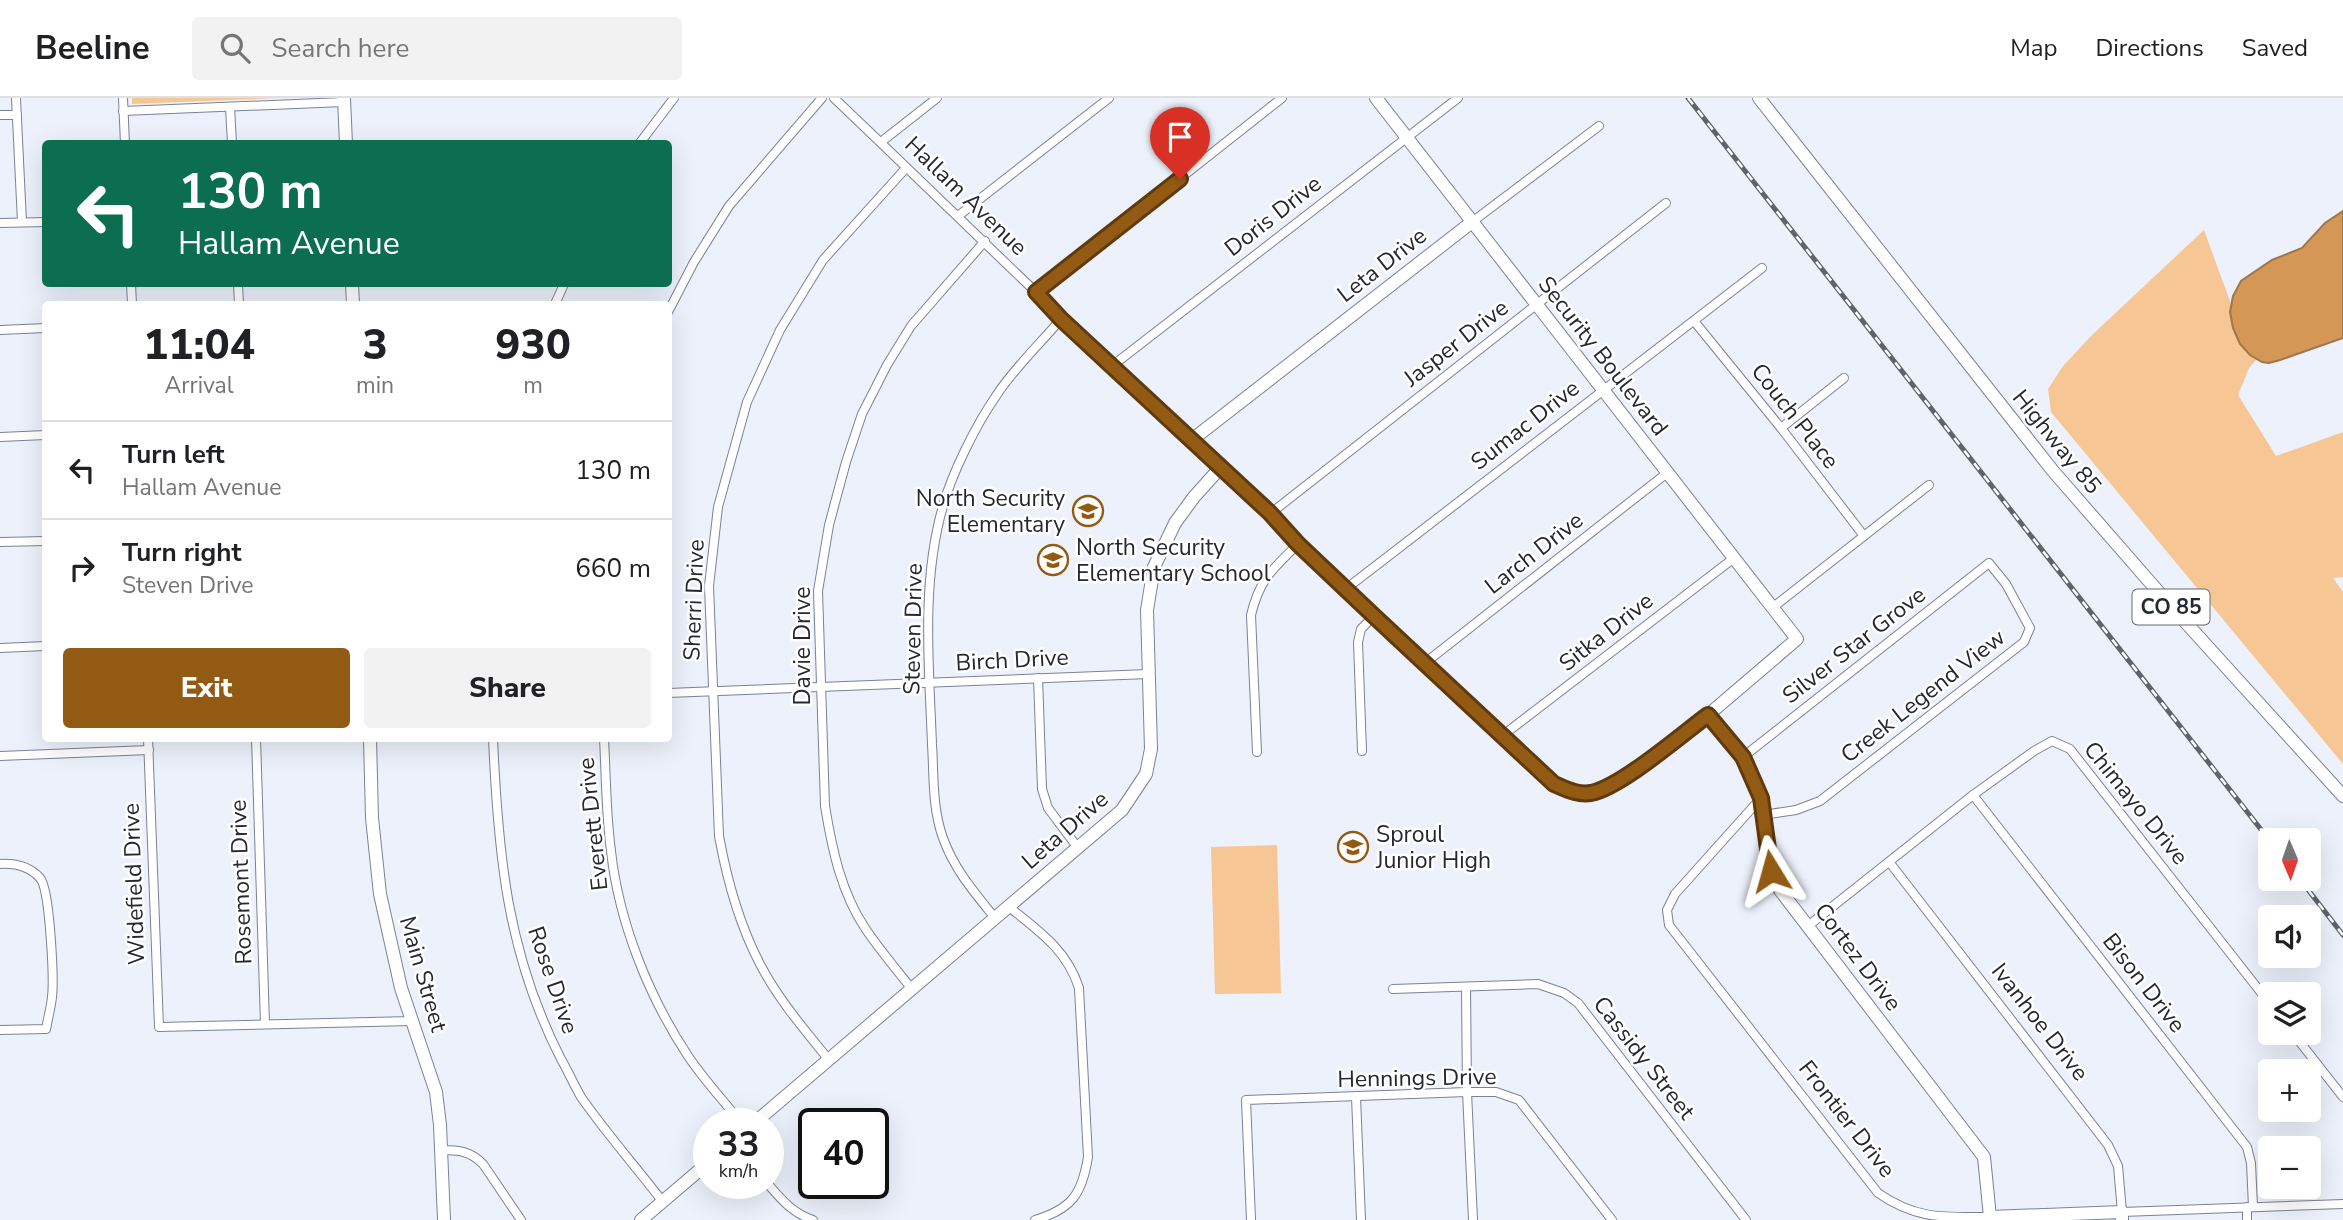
<!DOCTYPE html>
<html lang="en">
<head>
<meta charset="utf-8">
<style>
	body { margin:0; font-family:"Nunito Sans",sans-serif; background:#f2f2f2; color:#202124; height:100vh; display:flex; flex-direction:column; font-size:26px; white-space:nowrap }
	* { box-sizing:border-box; margin:0 }
	p { font-size:23px; color:#757577 }
	.icon { flex:none; width:38px; height:38px; fill:none; stroke:currentColor; stroke-width:2; stroke-linecap:round; stroke-linejoin:round }
	.map { position:relative; flex:1; overflow:hidden }
	.drawer { position:absolute; left:42px; top:203px; width:630px; height:441px; display:flex; flex-direction:column; background:#fff; border-radius:7px; box-shadow:0 7px 28px #0002 }
	.drawer>* { flex:none }
	.guide { position:absolute; left:42px; top:42px; width:630px; height:147px; border-radius:7px; box-shadow:0 7px 28px #0002; background:#0b6e4f; color:#fff; overflow:hidden }
	.needle { width:46px; rotate:178deg }
	.buttons { position:absolute; left:2258px; top:730px; display:grid; gap:14px }
	.buttons a { display:grid; place-items:center; width:63px; height:63px; border-radius:7px; background:#fff; box-shadow:0 7px 28px #0002; font-size:35px }
	.speed { position:absolute; left:693px; top:1010px; display:flex; gap:14px; font-size:35px; font-weight:700; text-align:center }
	.speed>* { display:grid; place-content:center; width:91px; height:91px; border-radius:50%; background:#fff; box-shadow:0 7px 28px #0002; line-height:1 }
	.speed small { font-size:18px; font-weight:400 }
	.speed .limit { border:4px solid #111; border-radius:10px; background:#fff; color:#111 }
	.pin { position:absolute; display:grid; place-items:center; width:60px; height:60px; color:#fff; margin:-72px -30px; border-radius:50% 50% 50% 0; rotate:-45deg; box-shadow:0 0 7px #0007 }
	.pin .icon { rotate:45deg }
	.me { position:absolute; width:77px; margin:-38px; rotate:352deg; stroke-linejoin:round; filter:drop-shadow(0 0 5px #0008) }
	.turn { display:flex; align-items:center; gap:24px; height:147px; padding:0 21px; font-size:32px }
	.turn .icon { width:91px; height:91px; stroke-width:2.5 }
	.turn b { display:block; font-size:49px; line-height:60px }
	.eta { display:flex; justify-content:space-evenly; align-items:center; height:119px; text-align:center }
	.eta b { font-size:42px; font-weight:800; line-height:49px }
	.action { display:flex; gap:14px; margin-top:auto; padding:14px 21px }
	.action a { flex:1; height:80px; border-radius:7px; background:#925a13; color:#fff; font-size:28px; font-weight:800; line-height:80px; text-align:center }
	.action a+a { background:#f2f2f2; color:#202124 }
	ul { padding:0; list-style:none }
	li { display:flex; align-items:center; gap:21px; height:98px; padding:0 21px; border-top:2px solid #e0e0e0 }
	li div { flex:1 }
	li b { display:block; font-size:26px }
	li em { font-style:normal }
	header { display:flex; align-items:center; gap:42px; box-sizing:border-box; height:98px; padding:0 35px; background:#fff; border-bottom:2px solid #e0e0e0 }
	header strong { font-size:33px }
	nav { display:flex; gap:38px; margin-inline-start:auto; font-size:24px }
	.search { width:490px; height:63px; background:#f2f2f2; display:flex; align-items:center; gap:18px; box-sizing:border-box; padding:0 24px; border-radius:7px; color:#757577; font-size:26px }
	.map>svg:first-child { display:block }
	.green { fill:#f7c695 }
	.water { fill:#d59756; stroke:#a0764b; stroke-width:2 }
	.lines { fill:none; stroke-linecap:round; stroke-linejoin:round }
	.street-casing { stroke:#7a8299; stroke-width:10 }
	.secondary-casing { stroke:#7a8299; stroke-width:14 }
	.primary-casing { stroke:#7a8299; stroke-width:14 }
	.street { stroke:#fff; stroke-width:8 }
	.secondary { stroke:#fff; stroke-width:12 }
	.primary { stroke:#fff; stroke-width:12 }
	.rail-casing { stroke:#5f636c; stroke-width:5 }
	.rail { stroke:#fff; stroke-width:2.5; stroke-dasharray:8; stroke-linecap:butt }
	.route-casing { stroke:#5f3a0c; stroke-width:18 }
	.route { stroke:#925a13; stroke-width:12 }
	.labels { text-anchor:middle; dominant-baseline:central; stroke-width:5; stroke-linejoin:round; paint-order:stroke }
	.shield { fill:#fff; stroke:#66686f; stroke-width:2 }
	.shield-label { font-size:21px; font-weight:bold; fill:#242831 }
	.street-label { font-size:23px; fill:#242831; stroke:#fff }
	.poi-label { font-size:23px; fill:#242831; stroke:#fff; text-anchor:start }
</style>
</head>
<body>
<header>
<strong>Beeline</strong>
<div class="search"><svg class="icon" aria-label="search" viewBox="0 0 24 24"><circle cx="10" cy="10" r="6"/><path d="M15 15l6 6"/></svg>Search here</div>
<nav><a>Map</a><a>Directions</a><a>Saved</a></nav>
</header>
<div class="map">
<svg width="2343" height="1122" viewBox="0 0 2343 1122">
	<rect width="100%" height="100%" fill="#edf1fb"/>
	<g class="green">
		<polygon points="132,0 278,0 132,6"/>
		<path d="M2204,132L2231,206C2230,222 2244,252 2256,262L2249,270L2238,297L2276,358L2343,334V479L2333,480L2343,494V666L2051,314L2048,291L2063,268L2092,237Z"/>
		<polygon points="1277,747 1281,895 1215,896 1211,749"/>
	</g>
	<polygon class="water" points="2343,113 2343,240 2280,262 2269,265 2262,264 2250,257 2240,246 2233,230 2230,214 2233,198 2241,183 2272,162 2302,150 2325,125"/>
	<g class="lines">
		<g class="street-casing">
			<g id="street">
				<polyline points="16,0 22,124"/>
				<polyline points="123,0 125,46"/>
				<path d="M834,0C954,114 1070,230 1193,341"/>
				<polyline points="230,9 232,46"/>
				<polyline points="123,13 344,4"/>
				<polyline points="0,17 17,17"/>
				<polyline points="881,44 937,0"/>
				<polyline points="639,46 674,0"/>
				<polyline points="958,118 1109,0"/>
				<polyline points="1472,124 1599,28"/>
				<polyline points="0,125 46,124"/>
				<polyline points="131,186 132,206"/>
				<polyline points="238,186 239,206"/>
				<polyline points="1036,194 1282,0"/>
				<polyline points="555,206 564,186"/>
				<polyline points="668,214 694,164 729,108 822,0"/>
				<polyline points="1694,223 1781,330 1864,438"/>
				<polyline points="0,232 46,230"/>
				<polyline points="1112,268 1458,0"/>
				<polyline points="1781,330 1844,280"/>
				<polyline points="0,339 46,337"/>
				<path d="M1221,369L1271,415L1298,446L1374,518L1554,686C1566,691 1577,697 1590,695C1620,690 1681,637 1708,617"/>
				<polyline points="1271,415 1666,105"/>
				<polyline points="0,444 46,443"/>
				<polyline points="1347,490 1762,170"/>
				<polyline points="1772,510 1929,387"/>
				<polyline points="0,550 46,548"/>
				<polyline points="1425,565 1667,375"/>
				<polyline points="1038,580 1042,691 1048,710 1078,750"/>
				<polyline points="668,595 1148,576"/>
				<polyline points="1502,638 1734,460"/>
				<polyline points="148,640 159,929 412,923"/>
				<polyline points="256,640 265,926"/>
				<path d="M493,640C498,756 507,856 561,961C568,973 574,987 581,999C606,1035 636,1069 663,1104"/>
				<path d="M604,640C606,678 606,716 611,753C619,825 649,899 688,958C704,982 724,1003 742,1026"/>
				<polyline points="1362,653 1358,544 1361,531 1374,518"/>
				<path d="M1257,654L1251,517C1260,480 1273,471 1298,446"/>
				<polyline points="0,658 149,652"/>
				<polyline points="1743,659 1989,465 2006,486 2030,530 2024,544 1820,703 1796,712 1763,717"/>
				<polyline points="1973,697 2247,1049 2251,1065 2253,1109"/>
				<path d="M1761,700L1675,796L1667,812L1669,827L1878,1095C1917,1122 1944,1119 1990,1119"/>
				<polyline points="1890,765 2108,1047 2118,1068 2122,1114 2343,1106"/>
				<path d="M0,766C15,765 29,768 40,780C50,791 54,881 52,899C51,909 48,920 46,931L0,932"/>
				<path d="M1009,809C1039,833 1067,852 1079,890L1088,1059C1082,1096 1072,1111 1035,1122"/>
				<path d="M995,820C974,794 954,771 943,740C932,710 934,677 932,646C929,567 921,484 943,408C952,375 976,327 996,298C1014,270 1040,246 1061,221"/>
				<polyline points="1808,828 1973,697 2034,653 2052,643 2070,651 2270,906"/>
				<polyline points="1466,889 1467,994 1473,1122"/>
				<path d="M911,890C896,871 879,851 865,830C841,794 832,751 825,708L818,493L829,427L846,364L862,316L887,267L911,228L985,143"/>
				<polyline points="1393,891 1538,886 1564,895 1578,905 1746,1122"/>
				<polyline points="2292,934 2343,999"/>
				<path d="M829,962C804,931 778,901 760,866C739,826 727,782 719,738L709,488L718,409L747,304L780,232L823,162L906,70"/>
				<polyline points="1356,999 1361,1122"/>
				<path d="M441,1052C459,1052 470,1053 483,1066L521,1122"/>
				<path d="M767,1085C781,1101 792,1115 813,1122"/>
				<polyline points="2247,1109 2247,1122"/>
				<polyline points="1251,1122 1246,1002 1467,994 1496,994 1519,1002 1612,1122"/>
			</g>
		</g>
		<g class="secondary-casing">
			<g id="secondary">
				<polyline points="344,0 346,46"/>
				<path d="M1376,0L1797,541L1708,617C1730,643 1752,668 1761,701C1769,734 1765,760 1780,792L1984,1059L1990,1119L2122,1114V1122"/>
				<polyline points="352,186 353,206"/>
				<polyline points="370,640 372,720 380,796 401,890 436,994 440,1027 444,1122"/>
				<polyline points="753,1026 1122,712 1146,676 1151,651 1147,512 1154,469 1175,425 1194,399 1221,369 1193,341 1472,124"/>
				<polyline points="641,1122 709,1064"/>
			</g>
		</g>
		<g class="primary-casing">
			<polyline id="primary" points="1759,0 2053,373 2169,506 2343,698"/>
		</g>
		<use href="#street" class="street"/>
		<use href="#secondary" class="secondary"/>
		<use href="#primary" class="primary"/>
		<g class="rail-casing">
			<g id="rail">
				<polyline points="1688,0 2270,743"/>
				<polyline points="2299,780 2343,837"/>
			</g>
		</g>
		<use href="#rail" class="rail"/>
	</g>
	<g class="lines">
		<g class="route-casing">
			<path id="route" d="M1180,81L1036,194L1061,221L1270,415L1298,446L1374,518L1554,686C1566,691 1577,697 1591,695C1621,689 1681,637 1708,617L1743,659L1761,700L1771,773"/>
		</g>
		<use href="#route" class="route"/>
	</g>
	<defs>
		<g id="school-ring" transform="scale(1.575)"><circle r="9.5" fill="#fff" stroke="#925a13" stroke-width="1.5"/><path d="M0-5L7-2L0 1L-7-2ZM-4 1L0 2.5L4 1V4Q0 6-4 4Z" fill="#925a13"/></g>
	</defs>
	<g fill-rule="evenodd">
		<use href="#school-ring" x="1088" y="413"/>
		<use href="#school-ring" x="1053" y="462"/>
		<use href="#school-ring" x="1353" y="749"/>
	</g>
	<g class="labels">
		<rect class="shield" x="2132.5" y="491.5" width="77" height="35" rx="5"/>
		<g class="shield-label">
			<text x="2171" y="509">CO 85</text>
		</g>
		<g class="street-label">
			<text transform="translate(966 98) rotate(44)">Hallam Avenue</text>
			<text transform="translate(1273 118) rotate(-38)">Doris Drive</text>
			<text transform="translate(1382 167) rotate(-38)">Leta Drive</text>
			<text transform="translate(1456 245) rotate(-38)">Jasper Drive</text>
			<text transform="translate(1603 258) rotate(52)">Security Boulevard</text>
			<text transform="translate(1795 318) rotate(52)">Couch Place</text>
			<text transform="translate(1525 327) rotate(-38)">Sumac Drive</text>
			<text transform="translate(2057 344) rotate(51)">Highway 85</text>
			<text transform="translate(1534 455) rotate(-38)">Larch Drive</text>
			<text transform="translate(694 502) rotate(-88)">Sherri Drive</text>
			<text transform="translate(913 531) rotate(-89)">Steven Drive</text>
			<text transform="translate(1606 534) rotate(-38)">Sitka Drive</text>
			<text transform="translate(1854 547) rotate(-38)">Silver Star Grove</text>
			<text transform="translate(802 548) rotate(-90)">Davie Drive</text>
			<text transform="translate(1012 562) rotate(-3)">Birch Drive</text>
			<text transform="translate(1923 598) rotate(-38)">Creek Legend View</text>
			<text transform="translate(2136 705) rotate(51)">Chimayo Drive</text>
			<text transform="translate(593 726) rotate(-96)">Everett Drive</text>
			<text transform="translate(1065 732) rotate(-41)">Leta Drive</text>
			<text transform="translate(241 784) rotate(-92)">Rosemont Drive</text>
			<text transform="translate(134 786) rotate(-92)">Widefield Drive</text>
			<text transform="translate(1858 859) rotate(53)">Cortez Drive</text>
			<text transform="translate(423 876) rotate(74)">Main Street</text>
			<text transform="translate(553 882) rotate(71)">Rose Drive</text>
			<text transform="translate(2144 885) rotate(52)">Bison Drive</text>
			<text transform="translate(2040 924) rotate(52)">Ivanhoe Drive</text>
			<text transform="translate(1644 960) rotate(52)">Cassidy Street</text>
			<text transform="translate(1417 980) rotate(-1)">Hennings Drive</text>
			<text transform="translate(1847 1021) rotate(52)">Frontier Drive</text>
		</g>
		<g class="poi-label">
			<text x="1065" y="400" text-anchor="end">North Security<tspan x="1065" dy="26">Elementary</tspan></text>
			<text x="1076" y="449">North Security<tspan x="1076" dy="26">Elementary School</tspan></text>
			<text x="1376" y="736">Sproul<tspan x="1376" dy="26">Junior High</tspan></text>
		</g>
	</g>
</svg>
<div class="buttons">
<a><svg class="needle" viewBox="-14 -14 28 28"><path d="M0-13l5 13h-10z" fill="#e53935"/><path d="M0 13l5-13h-10z" fill="#757577"/></svg></a>
<a><svg class="icon" aria-label="sound" viewBox="0 0 24 24"><path d="M4 9h4l5-4v14l-5-4H4zM17 9q2 3 0 6"/></svg></a>
<a><svg class="icon" aria-label="layers" viewBox="0 0 24 24"><path d="M12 4l9 5-9 5-9-5zM3 14l9 5 9-5"/></svg></a>
<a>+</a>
<a>−</a>
</div>
<div class="speed"><div>33<small>km/h</small></div><div class="limit">40</div></div>
<div class="pin" style="left:1180px;top:81px;background:#d93025"><svg class="icon" aria-label="arrive" viewBox="0 0 24 24"><path d="M6 21V4h12l-3 4 3 4H6"/></svg></div>
<svg class="me" style="left:1771px;top:773px" viewBox="-20 -20 40 40"><path d="M0-17L14 15 0 8-14 15z" fill="#925a13" stroke="#fff" stroke-width="4"/></svg>
<div class="guide">
<div class="turn"><svg class="icon" aria-label="left" viewBox="0 0 24 24"><path d="M17 20v-9H6M10 6l-5 5 5 5"/></svg><div><b>130 m</b>Hallam Avenue</div></div>
</div>
<section class="drawer">
<div class="eta">
<div><b>11:04</b><p>Arrival</p></div>
<div><b>3</b><p>min</p></div>
<div><b>930</b><p>m</p></div>
</div>
<ul>
<li><svg class="icon" aria-label="left" viewBox="0 0 24 24"><path d="M17 20v-9H6M10 6l-5 5 5 5"/></svg><div><b>Turn left</b><p>Hallam Avenue</p></div><em>130 m</em></li>
<li><svg class="icon" aria-label="right" viewBox="0 0 24 24"><path d="M7 20v-9h11M14 6l5 5-5 5"/></svg><div><b>Turn right</b><p>Steven Drive</p></div><em>660 m</em></li>
</ul>
<div class="action"><a>Exit</a><a>Share</a></div>
</section>
</div>
</body>
</html>
